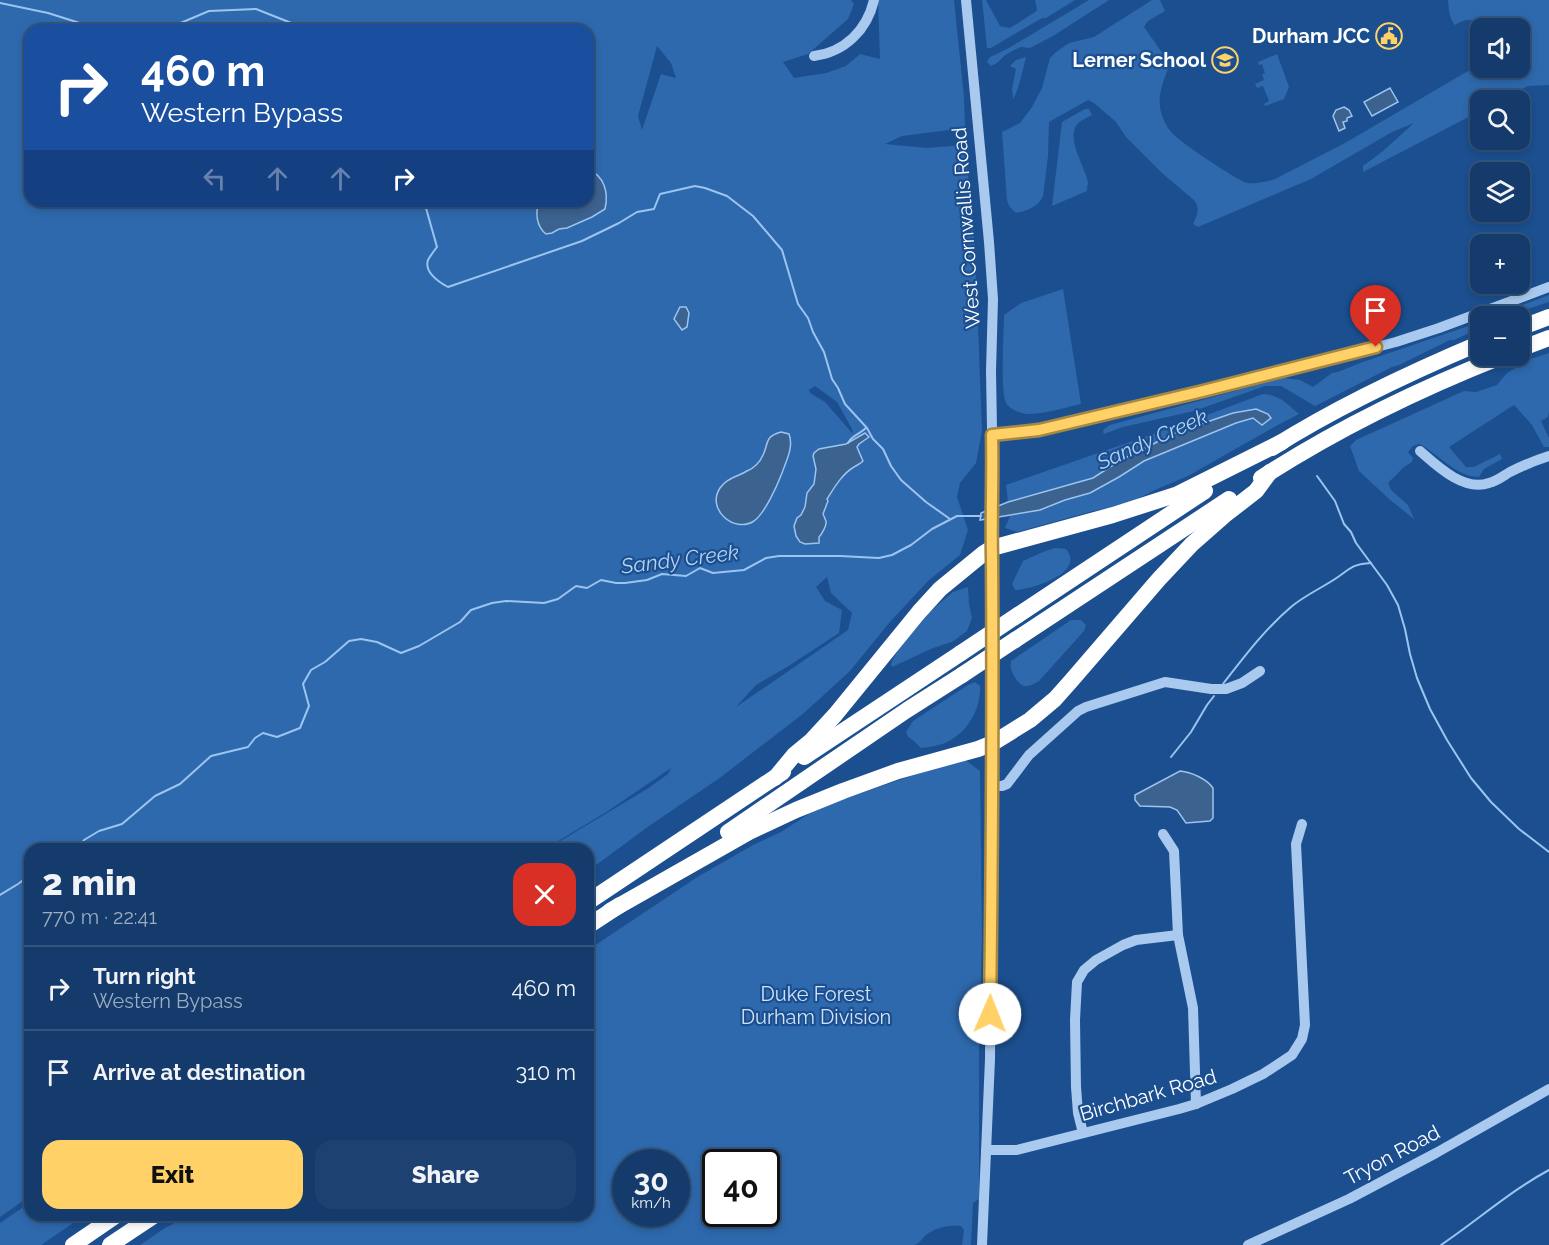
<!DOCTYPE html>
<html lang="en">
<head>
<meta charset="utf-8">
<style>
	body { margin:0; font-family:Raleway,sans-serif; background:#1d4271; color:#f1f3f6; height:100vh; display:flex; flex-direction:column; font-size:22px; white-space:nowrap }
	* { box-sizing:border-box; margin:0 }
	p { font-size:20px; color:#9dadc1 }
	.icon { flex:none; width:33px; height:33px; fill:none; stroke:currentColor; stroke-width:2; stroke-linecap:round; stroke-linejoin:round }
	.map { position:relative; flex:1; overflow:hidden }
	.side { position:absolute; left:24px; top:843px; width:570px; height:378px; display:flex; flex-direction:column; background:#143b6b; border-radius:18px; box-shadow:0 3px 9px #0003,0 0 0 2px #33557e }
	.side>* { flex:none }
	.banner { position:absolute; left:24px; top:24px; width:570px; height:183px; border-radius:18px; box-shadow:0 3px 9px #0003,0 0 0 2px #33557e; background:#1a4fa0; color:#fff; overflow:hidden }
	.tools { position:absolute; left:1470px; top:18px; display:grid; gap:12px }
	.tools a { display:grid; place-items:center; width:60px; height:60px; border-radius:12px; background:#143b6b; box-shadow:0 3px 9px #0003,0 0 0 2px #33557e; font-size:30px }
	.speed { position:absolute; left:612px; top:1149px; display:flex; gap:12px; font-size:30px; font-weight:700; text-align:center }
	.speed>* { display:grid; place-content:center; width:78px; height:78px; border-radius:50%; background:#143b6b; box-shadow:0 3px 9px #0003,0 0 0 2px #33557e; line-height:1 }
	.speed small { font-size:15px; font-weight:400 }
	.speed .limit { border:3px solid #111; border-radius:9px; background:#fff; color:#111 }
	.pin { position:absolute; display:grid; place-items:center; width:51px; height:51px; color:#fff; margin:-62px -26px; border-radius:50% 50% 50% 0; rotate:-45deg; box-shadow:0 0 6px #0007 }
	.pin .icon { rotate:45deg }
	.me { position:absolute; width:66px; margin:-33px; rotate:1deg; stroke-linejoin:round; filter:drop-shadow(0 0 4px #0008) }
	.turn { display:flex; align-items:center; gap:21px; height:126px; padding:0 18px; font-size:27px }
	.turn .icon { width:78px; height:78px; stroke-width:2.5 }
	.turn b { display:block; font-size:42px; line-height:51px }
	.lanes { display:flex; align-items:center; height:57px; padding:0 18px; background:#0003; justify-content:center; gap:30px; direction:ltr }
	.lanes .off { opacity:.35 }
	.round { display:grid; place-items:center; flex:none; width:63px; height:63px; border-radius:18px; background:#1d4271 }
	.overview { display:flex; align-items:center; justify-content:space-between; height:102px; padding:0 18px }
	h1 { font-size:36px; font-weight:800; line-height:45px }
	.button { display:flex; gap:12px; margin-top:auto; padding:12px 18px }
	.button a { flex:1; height:69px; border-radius:18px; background:#ffd166; color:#111; font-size:24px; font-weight:800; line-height:69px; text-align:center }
	.button a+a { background:#1d4271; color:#f1f3f6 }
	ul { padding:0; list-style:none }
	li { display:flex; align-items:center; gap:18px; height:84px; padding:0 18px; border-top:2px solid #33557e }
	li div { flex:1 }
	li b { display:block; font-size:22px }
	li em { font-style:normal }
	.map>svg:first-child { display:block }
	.green { fill:#2e69ad; fill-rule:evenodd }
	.water { fill:#3c6290; stroke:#9cc4f0; stroke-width:1.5 }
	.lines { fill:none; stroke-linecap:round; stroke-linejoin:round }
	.stream { stroke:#9cc4f0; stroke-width:2 }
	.minor { stroke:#a9c9ee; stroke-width:10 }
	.highway { stroke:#fff; stroke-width:16 }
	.highway-bridge { stroke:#fff; stroke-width:16 }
	.route-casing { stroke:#a68842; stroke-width:15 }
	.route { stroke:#ffd166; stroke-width:10 }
	.labels { text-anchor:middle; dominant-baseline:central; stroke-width:4.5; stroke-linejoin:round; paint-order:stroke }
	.poi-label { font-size:20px; font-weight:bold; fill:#fff; stroke:#1b4f8f; text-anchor:end }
	.street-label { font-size:20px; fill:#fff; stroke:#1b4f8f }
	.park-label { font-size:20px; fill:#cfe3fa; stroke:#1b4f8f }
	.water-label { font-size:21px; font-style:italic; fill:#b5d3f5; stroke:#1b4f8f }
</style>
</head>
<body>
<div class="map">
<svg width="1549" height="1245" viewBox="0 0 1549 1245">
	<rect width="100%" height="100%" fill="#1b4f8f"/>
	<g class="green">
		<path d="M0,0H851L854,4L848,19L808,54L783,62L794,78L826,73L846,66L860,54L880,59L878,0H954L964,97L965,128L902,136L885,144L926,148L965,145L975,246L982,431L976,463L960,483L957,497L968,530L960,555L928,581L889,623L850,671L804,713L721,777L649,826L588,871V849H547L647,789L668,774L671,768L608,811L545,849H30V1196L0,1217ZM30,30H588V201H30ZM657,46L671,63L676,78L661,74L642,130L638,116ZM815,386L837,402L852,429L853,434L825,402L810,393L809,390ZM827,577L831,593L852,613L848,630L736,707L756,685L787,667L839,633L842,610L825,601L816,587Z"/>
		<polygon points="982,0 986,0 1000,26 1010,28 1035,12 1037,10 1035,0 1075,0 1046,18 1042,18 991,48 987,48"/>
		<polygon points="1089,0 1109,0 1053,36 1030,48 1021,47 1012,51 1004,56 997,63 991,66 987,62 990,57 1009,48"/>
		<path d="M1152,0H1160L1165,11L1148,21L1144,27L1170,64C1163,82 1155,99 1163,118C1165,124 1169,130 1173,134C1180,142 1238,181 1247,183C1256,184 1267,182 1275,179L1345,143L1480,64V68H1520V28H1493L1492,27C1477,22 1469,15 1455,25C1449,19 1449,9 1448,0H1549V85L1528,86L1500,100H1480V111L1363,172V166L1383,151L1414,123L1392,132L1311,179L1198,227L1193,224C1197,216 1200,210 1195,201L1162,173L1126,137L1116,122L1094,103L1088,100L1049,122L1048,156L1043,196C1039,206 1027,211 1016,213L1009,206L1007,200L1002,132L1020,123L1032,107L1042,88L1050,58L1056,52L1069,43L1094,37Z"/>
		<polygon points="1277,54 1289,87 1284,99 1265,106 1264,104 1269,101 1263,86 1257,88 1255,84 1264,80 1262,74 1265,73 1262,64 1259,65 1258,62"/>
		<path d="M1026,57C1023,68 1019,90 1013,99L1012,89L1016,69L1010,66L1016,60Z"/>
		<path d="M1085,109H1089L1092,115C1087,118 1080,120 1076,126C1067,140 1085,167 1088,182C1088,183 1087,190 1087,191L1052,206L1062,122Z"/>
		<path d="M1063,289L1081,404C1067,407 1035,417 1022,413C1017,412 1009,408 1006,403C1000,390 1004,333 1004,315L1021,303Z"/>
		<polygon points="1549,295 1549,302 1506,316 1493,316"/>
		<polygon points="1480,322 1480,328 1454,340 1450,340 1399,365 1392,367 1315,406 1281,386 1265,386 1194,411 1123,427 1104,434 1103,432 1104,429 1110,425 1283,378 1300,380 1313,387 1332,373 1338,372 1360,363"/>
		<path d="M1549,353V411L1548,417L1541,421L1549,438V447H1544L1532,425L1514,405L1449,447L1466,467H1474L1500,454L1502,459L1484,469L1479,477C1456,477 1439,454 1419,444L1413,446L1408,452L1413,458L1412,462L1404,467L1388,483L1391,490L1408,505L1414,519L1389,499L1359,471L1350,446L1356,440L1464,391L1476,392L1497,385L1507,373L1530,359Z"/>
		<path d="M1263,394C1281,395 1287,404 1299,414L1276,426L1188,476L1157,489L1127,504L1093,511L1017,532L1005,528L1010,516L1040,510L1065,500L1090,493L1119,477L1144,461L1236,423L1253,418L1262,425L1256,409L1233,413L1175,433L1121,460L1093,478L1008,502L1006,485L1199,418Z"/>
		<path d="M1055,548L1066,549C1086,573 1032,589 1015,590L1012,584L1023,561L1043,552Z"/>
		<polygon points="968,587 969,604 972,618 967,631 952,642 933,648 892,667 891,664 894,657 911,631 920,620 953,592"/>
		<path d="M1071,620H1081L1086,625L1084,631L1039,681C1026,689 1022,688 1014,676C1011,670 1010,668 1011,661Z"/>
		<path d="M975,682L980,686C981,710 967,733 945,743C938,746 929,747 921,748L914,741L908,737L906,732L913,721L968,685Z"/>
		<path d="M963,758L980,771L982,936L979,1056V1199L973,1203L971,1245H962L964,1230L961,1226C948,1225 937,1227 926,1235C921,1239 921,1243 914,1245H140L165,1228L190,1215H588V950L699,876L753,845L781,832L818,808ZM626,1162H676V1214H626ZM716,1162H766V1214H716Z"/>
		<polygon points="30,1199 30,1215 85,1215 41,1245 0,1245 0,1223 22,1208"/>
	</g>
	<g class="water">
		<polygon points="1390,88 1398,102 1372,116 1364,102"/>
		<polygon points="1344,107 1349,110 1352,116 1347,118 1347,121 1343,122 1345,128 1339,131 1333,116 1336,110"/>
		<path d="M588,169C604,176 609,192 605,209L592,217L567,228L559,229L552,233L546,234C537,227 534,212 540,202L588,201Z"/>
		<polygon points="680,307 686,307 689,313 687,327 682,330 674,319"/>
		<polygon points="1256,409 1268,414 1271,418 1262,425 1253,418 1236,423 1144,461 1119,477 1090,493 1065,500 1040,510 980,520 981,513 1008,502 1093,478 1121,460 1175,433 1233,413"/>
		<path d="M781,432L789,434C794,447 786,461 782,473C777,486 765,513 754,521C734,534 706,509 720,488C727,478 737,477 747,471C754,468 760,462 763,455C769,443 764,437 781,432Z"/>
		<path d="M865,433L869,437L859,444L857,447L863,461C860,464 857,465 854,467C842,474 834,488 827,499L828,501L823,514C824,516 825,519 826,521C827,526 821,535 819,537V543L805,544L800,542L796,536L794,526L797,518L801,515L805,507L807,493L814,484L816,469L813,456L814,453L819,449L846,444Z"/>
		<path d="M1180,771C1191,772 1207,779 1213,788V818L1210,821L1186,823L1177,810L1170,807L1140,806L1135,800V795Z"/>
	</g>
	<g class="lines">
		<g class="stream">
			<polyline points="0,3 48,13 86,25 155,30"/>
			<polyline points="164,30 209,11 256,9 309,30"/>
			<path d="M424,201L437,247C434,251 430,256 428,260C424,272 439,282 448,287L582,241L619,223L637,212L654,209L660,194L695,186L705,188L727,196L753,216L782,250L798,304L808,318L813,332L824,352L832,379L838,388L845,404L867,428L873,439L883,449L891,466L901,480L926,502L950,519"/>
			<path d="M848,443C852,435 860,434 866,428"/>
			<polyline points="1317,476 1335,501 1344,524 1351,532 1356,543 1387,585 1398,605 1405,629 1410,654 1417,678 1430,709 1447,740 1471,778 1491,802 1519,829 1549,852"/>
			<path d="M1223,684C1244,657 1265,629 1291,607C1305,595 1322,588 1338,577C1351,568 1353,564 1371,563"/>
			<polyline points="1171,757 1191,732 1207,705 1214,696"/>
			<polyline points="78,849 84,840 99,831 122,824 155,796 180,784 211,756 248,747 255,738 263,733 277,737 300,728 309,706 303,684 311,670 325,662 349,641 361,639 377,642 401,653 419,646 460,622 471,610 492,603 506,601 544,603 558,599 576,586 587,588 601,580 616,583 625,583 647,580 662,574 686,576 700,568 713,573 744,570 766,558 779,556 840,556 879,558 892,555 911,545 932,529 957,516 981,516"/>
			<polyline points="0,895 18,884 30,875"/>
			<path d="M1441,1245C1478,1220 1510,1191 1549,1170"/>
		</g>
		<g class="minor">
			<polyline points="966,0 989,242 993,299 991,371 993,487 992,548 993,743 991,945 990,1059 982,1245"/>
			<path d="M814,56C845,52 867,30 874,0"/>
			<polyline points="992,435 1039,430 1199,392 1396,342 1439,328 1549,287"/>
			<path d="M1420,451C1437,466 1464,492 1489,483C1497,481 1503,476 1510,472C1522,466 1536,460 1549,456"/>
			<polyline points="993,786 1002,786 1007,784 1029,755 1078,711 1086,707 1165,682 1211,689 1226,689 1242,683 1260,671"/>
			<polyline points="1163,834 1174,851 1178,935 1193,1008 1196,1104"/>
			<polyline points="1083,1133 1078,1113 1076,1087 1075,1020 1077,982 1084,970 1096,960 1123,945 1136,940 1178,935"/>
			<polyline points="986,1150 1017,1150 1179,1109 1196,1104 1232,1089 1263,1074 1292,1055 1302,1039 1305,1025 1296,844 1302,824"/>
			<polyline points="1248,1245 1349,1199 1436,1153 1549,1089"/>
		</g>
		<g class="highway">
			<polyline points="1520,328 1549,317"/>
			<polyline points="1520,349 1549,338"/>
			<path d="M1272,448C1338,406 1409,373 1480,343"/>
			<path d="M1261,478C1337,429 1419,389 1503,356"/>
			<polyline points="1018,615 1205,491"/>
			<polyline points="1015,640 1229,499"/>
			<polyline points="804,757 961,653"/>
			<polyline points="775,778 794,755 811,741 835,715 919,612 940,589 984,553 992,548 1113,515 1178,494 1282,442"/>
			<polyline points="728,832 907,710 962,675"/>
			<polyline points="588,902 783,772"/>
			<polyline points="610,911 749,832 796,810 843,791 898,771 978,749 993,743 1030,720 1055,699 1071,681 1159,579 1192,544 1225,515 1256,491 1270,472"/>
			<polyline points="588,926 620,905"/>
			<polyline points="73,1245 117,1215"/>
			<polyline points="110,1245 155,1215"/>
		</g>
		<g class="highway-bridge">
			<polyline points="961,653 1018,615"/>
			<polyline points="962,675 1015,640"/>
		</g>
	</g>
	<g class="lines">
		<g class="route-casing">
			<path id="route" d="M990,1014C992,862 993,710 992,558C991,517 993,476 992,435L1039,430L1199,392L1376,347"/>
		</g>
		<use href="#route" class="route"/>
	</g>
	<defs>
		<g id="civic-ring" transform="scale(1.35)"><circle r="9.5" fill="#1b4f8f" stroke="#ffd166" stroke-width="1.5"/><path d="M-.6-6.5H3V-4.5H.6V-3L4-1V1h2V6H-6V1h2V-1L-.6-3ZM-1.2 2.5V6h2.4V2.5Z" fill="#ffd166"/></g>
		<g id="school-ring" transform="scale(1.35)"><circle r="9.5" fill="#1b4f8f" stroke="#ffd166" stroke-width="1.5"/><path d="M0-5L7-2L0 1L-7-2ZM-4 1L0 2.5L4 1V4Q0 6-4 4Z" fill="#ffd166"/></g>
	</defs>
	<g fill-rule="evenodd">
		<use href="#civic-ring" x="1389" y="36"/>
		<use href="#school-ring" x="1225" y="60"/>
	</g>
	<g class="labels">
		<g class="poi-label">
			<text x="1370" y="36">Durham JCC</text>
			<text x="1206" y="60">Lerner School</text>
		</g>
		<g class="street-label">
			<text transform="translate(966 228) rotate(-94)">West Cornwallis Road</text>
			<text transform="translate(1148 1095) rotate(-16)">Birchbark Road</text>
			<text transform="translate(1392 1155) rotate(-28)">Tryon Road</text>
		</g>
		<g class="park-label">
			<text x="816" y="994">Duke Forest<tspan x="816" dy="23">Durham Division</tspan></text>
		</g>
		<g class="water-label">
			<text transform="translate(1152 439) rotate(-24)">Sandy Creek</text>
			<text transform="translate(680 559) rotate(-7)">Sandy Creek</text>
		</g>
	</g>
</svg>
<div class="tools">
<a><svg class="icon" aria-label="sound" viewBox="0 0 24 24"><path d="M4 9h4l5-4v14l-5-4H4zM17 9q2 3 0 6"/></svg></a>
<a><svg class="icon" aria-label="search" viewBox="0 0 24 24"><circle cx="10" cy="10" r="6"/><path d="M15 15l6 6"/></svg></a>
<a><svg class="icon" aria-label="layers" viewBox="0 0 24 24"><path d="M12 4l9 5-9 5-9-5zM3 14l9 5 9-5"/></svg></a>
<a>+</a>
<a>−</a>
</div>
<div class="speed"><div>30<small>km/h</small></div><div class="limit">40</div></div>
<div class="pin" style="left:1376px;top:347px;background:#d93025"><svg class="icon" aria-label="arrive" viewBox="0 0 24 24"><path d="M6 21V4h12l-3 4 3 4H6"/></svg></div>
<svg class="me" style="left:990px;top:1014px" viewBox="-20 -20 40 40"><circle r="19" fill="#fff"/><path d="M0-13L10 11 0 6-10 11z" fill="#ffd166"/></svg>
<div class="banner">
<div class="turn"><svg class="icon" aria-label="right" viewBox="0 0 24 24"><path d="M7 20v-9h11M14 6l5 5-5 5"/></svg><div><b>460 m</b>Western Bypass</div></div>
<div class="lanes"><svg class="icon off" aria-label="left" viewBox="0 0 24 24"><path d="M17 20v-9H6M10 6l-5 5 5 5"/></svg><svg class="icon off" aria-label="ahead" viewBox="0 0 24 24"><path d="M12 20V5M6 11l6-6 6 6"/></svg><svg class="icon off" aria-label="ahead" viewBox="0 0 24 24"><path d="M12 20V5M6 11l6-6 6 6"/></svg><svg class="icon" aria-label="right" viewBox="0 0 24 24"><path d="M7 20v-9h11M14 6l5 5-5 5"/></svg></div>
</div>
<section class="side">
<div class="overview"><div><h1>2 min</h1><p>770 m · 22:41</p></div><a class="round" style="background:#d93025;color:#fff"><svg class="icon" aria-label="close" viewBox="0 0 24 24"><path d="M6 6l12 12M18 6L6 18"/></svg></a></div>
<ul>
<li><svg class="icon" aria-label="right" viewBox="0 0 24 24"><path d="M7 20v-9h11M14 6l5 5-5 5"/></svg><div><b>Turn right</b><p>Western Bypass</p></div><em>460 m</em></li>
<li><svg class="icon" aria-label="arrive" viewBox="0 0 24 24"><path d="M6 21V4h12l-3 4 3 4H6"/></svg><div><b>Arrive at destination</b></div><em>310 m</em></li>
</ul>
<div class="button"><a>Exit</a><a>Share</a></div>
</section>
</div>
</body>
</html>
